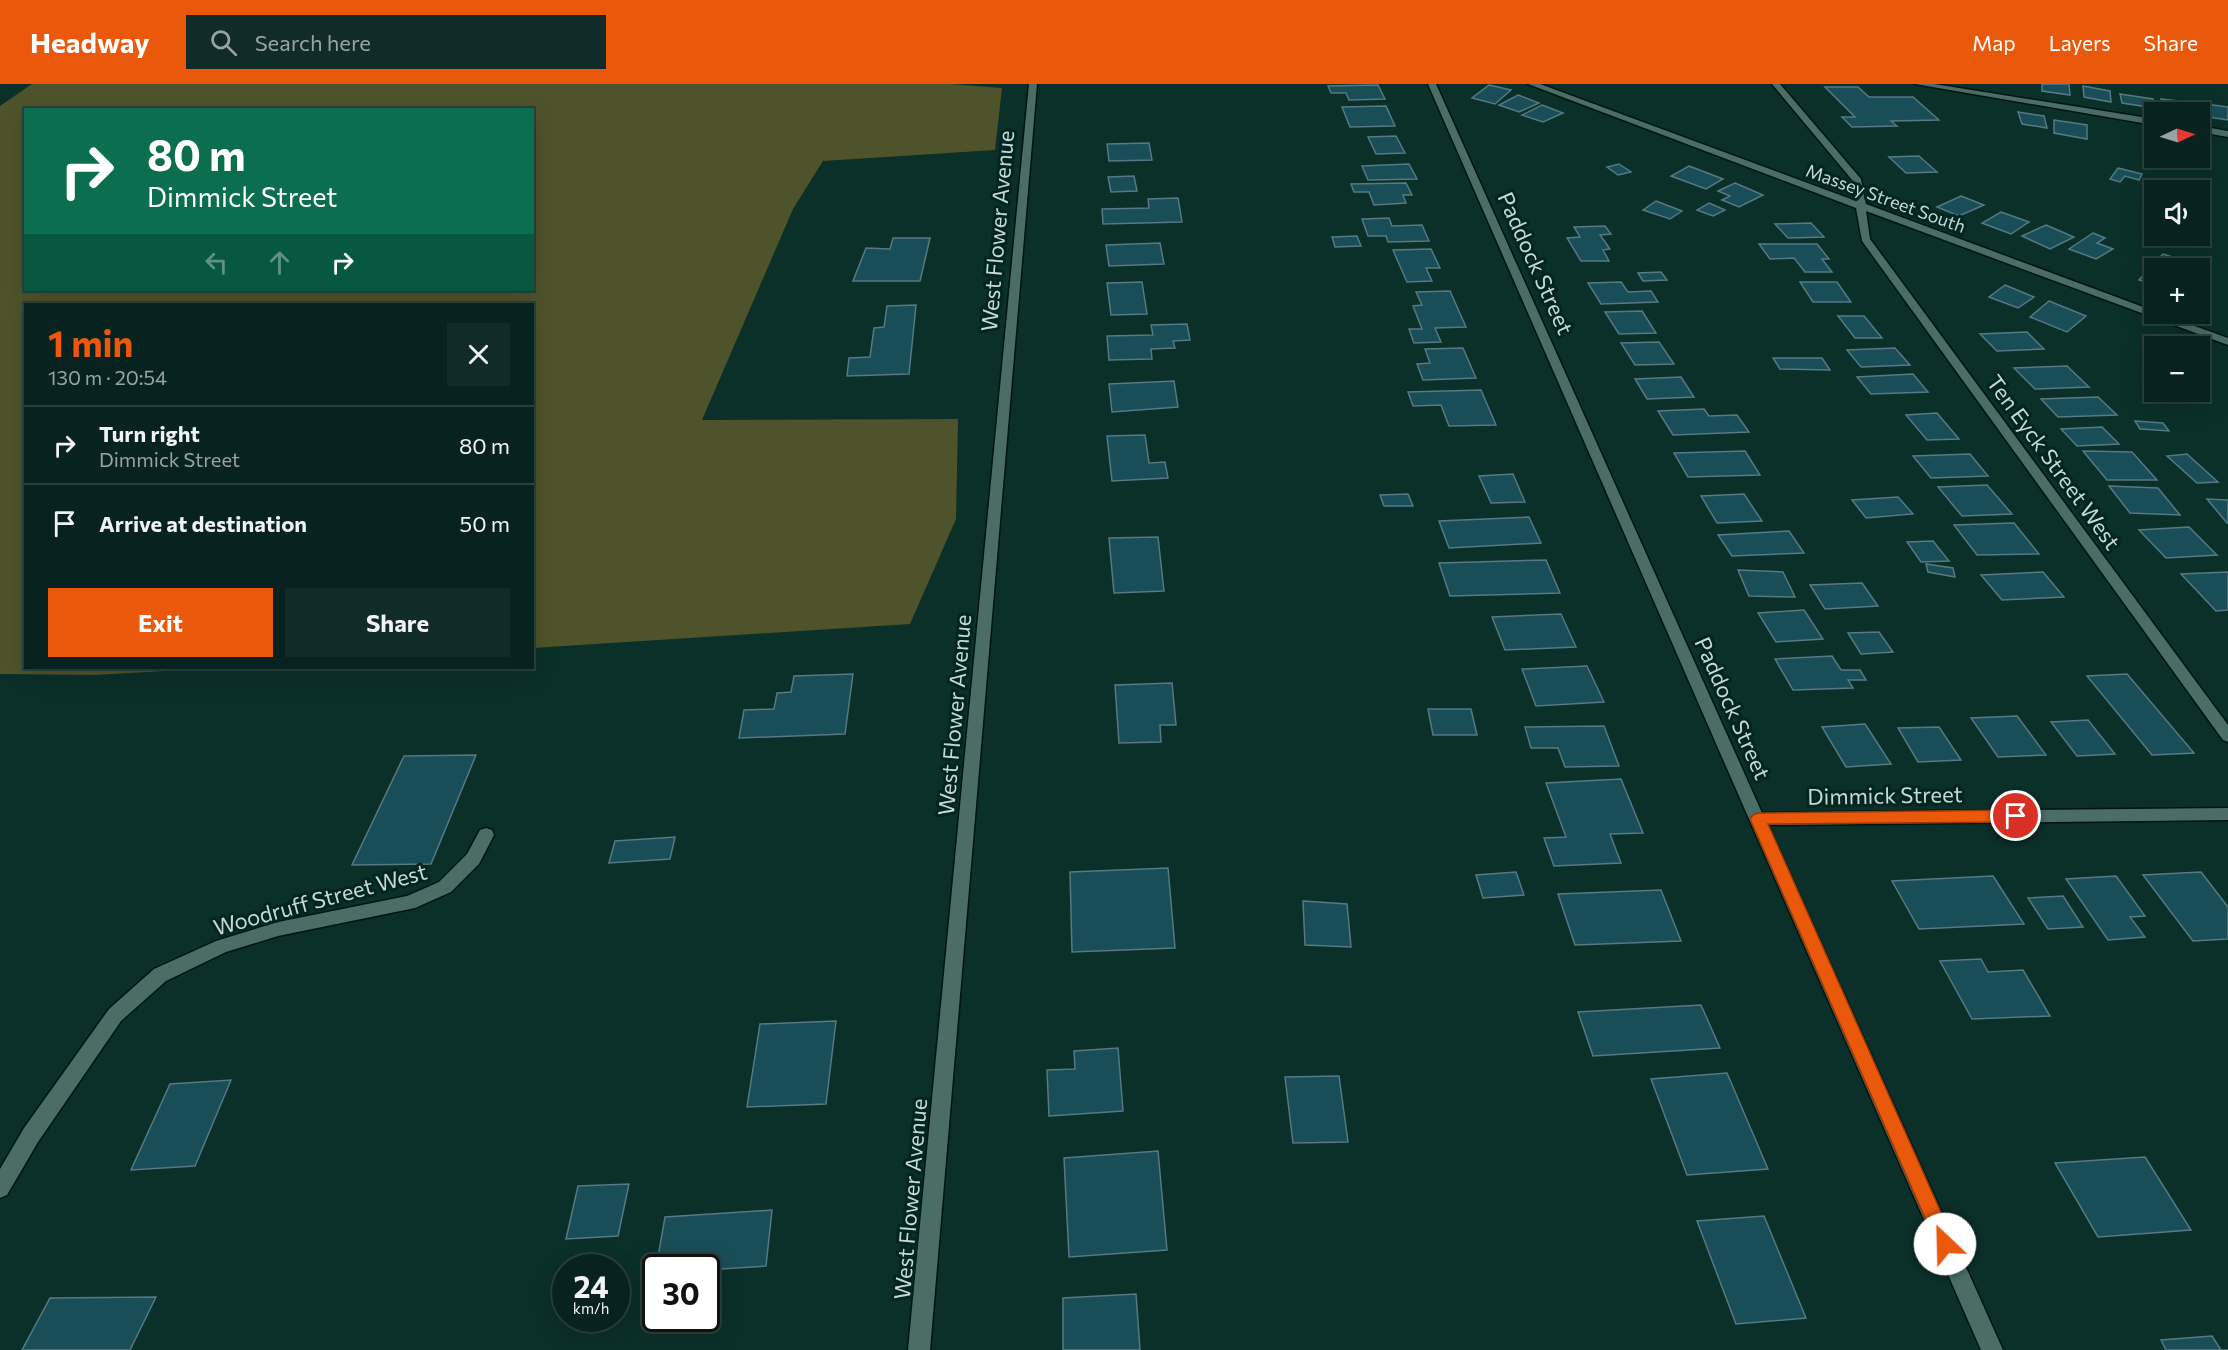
<!DOCTYPE html>
<html lang="en">
<head>
<meta charset="utf-8">
<style>
	body { margin:0; font-family:Commissioner,sans-serif; background:#112b28; color:#f1f3f6; height:100vh; display:flex; flex-direction:column; font-size:22px; white-space:nowrap }
	* { box-sizing:border-box; margin:0 }
	p { font-size:20px; color:#98a4a4 }
	.icon { flex:none; width:33px; height:33px; fill:none; stroke:currentColor; stroke-width:2; stroke-linecap:round; stroke-linejoin:round }
	.map { position:relative; flex:1; overflow:hidden }
	.side { position:absolute; left:24px; top:219px; width:510px; height:366px; display:flex; flex-direction:column; background:#08231f; border-radius:0px; box-shadow:0 6px 24px #0002,0 0 0 2px #29403d }
	.side>* { flex:none }
	.guide { position:absolute; left:24px; top:24px; width:510px; height:183px; border-radius:0px; box-shadow:0 6px 24px #0002,0 0 0 2px #29403d; background:#0b6e4f; color:#fff; overflow:hidden }
	.needle { width:39px; rotate:86deg }
	.buttons { position:absolute; left:2144px; top:18px; display:grid; gap:12px }
	.buttons a { display:grid; place-items:center; width:66px; height:66px; border-radius:0px; background:#08231f; box-shadow:0 6px 24px #0002,0 0 0 2px #29403d; font-size:30px }
	.speed { position:absolute; left:552px; top:1170px; display:flex; gap:12px; font-size:30px; font-weight:700; text-align:center }
	.speed>* { display:grid; place-content:center; width:78px; height:78px; border-radius:50%; background:#08231f; box-shadow:0 6px 24px #0002,0 0 0 2px #29403d; line-height:1 }
	.speed small { font-size:15px; font-weight:400 }
	.speed .limit { border:3px solid #111; border-radius:9px; background:#fff; color:#111 }
	.pin { position:absolute; display:grid; place-items:center; width:51px; height:51px; color:#fff; margin:-26px; border:3px solid #fff; border-radius:50%; box-shadow:0 2px 6px #0007 }
	.me { position:absolute; width:66px; margin:-33px; rotate:336deg; stroke-linejoin:round; filter:drop-shadow(0 0 4px #0008) }
	.turn { display:flex; align-items:center; gap:21px; height:126px; padding:0 24px; font-size:27px }
	.turn .icon { width:78px; height:78px; stroke-width:2.5 }
	.turn b { display:block; font-size:42px; line-height:51px }
	.lanes { display:flex; align-items:center; height:57px; padding:0 24px; background:#0003; justify-content:center; gap:30px; direction:ltr }
	.lanes .off { opacity:.35 }
	.round { display:grid; place-items:center; flex:none; width:63px; height:63px; border-radius:0px; background:#112b28 }
	.headline { display:flex; align-items:center; justify-content:space-between; height:102px; padding:0 24px }
	h1 { font-size:36px; font-weight:700; line-height:45px; color:#ea580c }
	.button { display:flex; gap:12px; margin-top:auto; padding:12px 24px }
	.button a { flex:1; height:69px; border-radius:0px; background:#ea580c; color:#fff; font-size:24px; font-weight:700; line-height:69px; text-align:center }
	.button a+a { background:#112b28; color:#f1f3f6 }
	ul { padding:0; list-style:none }
	li { display:flex; align-items:center; gap:18px; height:78px; padding:0 24px; border-top:2px solid #29403d }
	li div { flex:1 }
	li b { display:block; font-size:22px }
	li em { font-style:normal }
	header { display:flex; align-items:center; gap:36px; box-sizing:border-box; height:84px; padding:0 30px; background:#ea580c; color:#fff }
	header strong { font-size:28px }
	nav { display:flex; gap:33px; margin-inline-start:auto; font-size:21px }
	.search { width:420px; height:54px; background:#112b28; display:flex; align-items:center; gap:15px; box-sizing:border-box; padding:0 21px; border-radius:0px; color:#98a4a4; font-size:22px }
	.map>svg:first-child { display:block }
	.green { fill:#4e532b; fill-rule:evenodd }
	.building { fill:#194d58; stroke:#567982; stroke-width:1.5 }
	.lines { fill:none; stroke-linecap:round; stroke-linejoin:round }
	.minor-casing { stroke:#001512; stroke-width:3 }
	.minor { fill:#4a6d66; fill-rule:evenodd }
	.route { fill:#ea580c; stroke:#983908; stroke-width:1.5 }
	.labels { text-anchor:middle; dominant-baseline:central; stroke-width:6; stroke-linejoin:round; paint-order:stroke }
	.far-street-label { font-size:18px; fill:#c7d9d5; stroke:#012520 }
	.street-label { font-size:22px; fill:#c7d9d5; stroke:#012520 }
</style>
</head>
<body>
<header>
<strong>Headway</strong>
<div class="search"><svg class="icon" aria-label="search" viewBox="0 0 24 24"><circle cx="10" cy="10" r="6"/><path d="M15 15l6 6"/></svg>Search here</div>
<nav><a>Map</a><a>Layers</a><a>Share</a></nav>
</header>
<div class="map">
<svg width="2228" height="1266" viewBox="0 0 2228 1266">
	<rect width="100%" height="100%" fill="#0b2f29"/>
	<path class="green" d="M32,0H951L1002,4L995,66L823,77L793,125L702,336L958,335L956,435L910,540L533,564L532,220H26V584H219L94,591L0,590V22ZM26,26H532V206H26Z"/>
	<g class="building">
		<polygon points="2042,0 2069,0 2070,11 2042,7"/>
		<polygon points="1378,1 1385,15 1349,16 1346,9 1331,9 1328,2"/>
		<polygon points="1489,1 1511,6 1495,20 1472,14"/>
		<polygon points="2083,2 2110,7 2111,18 2084,13"/>
		<polygon points="1825,3 1858,3 1869,13 1913,13 1939,36 1891,37 1897,42 1852,43 1842,33 1855,33"/>
		<polygon points="2120,10 2153,15 2155,24 2122,19"/>
		<polygon points="1518,11 1539,19 1519,28 1499,21"/>
		<polygon points="2161,15 2187,18 2194,28 2168,27"/>
		<polygon points="2205,20 2228,23 2228,36 2209,33"/>
		<polygon points="1542,21 1563,29 1543,38 1522,31"/>
		<polygon points="1386,22 1395,42 1350,43 1342,23"/>
		<polygon points="2018,28 2044,32 2047,44 2022,40"/>
		<polygon points="2054,36 2087,41 2087,55 2054,49"/>
		<polygon points="1396,52 1405,69 1376,70 1368,53"/>
		<polygon points="1149,59 1152,76 1109,77 1107,60"/>
		<polygon points="1919,72 1937,88 1906,89 1889,73"/>
		<polygon points="1409,80 1417,95 1368,96 1362,82"/>
		<polygon points="1619,80 1631,88 1618,91 1607,83"/>
		<polygon points="1689,82 1723,95 1706,105 1671,92"/>
		<polygon points="2118,84 2142,90 2139,96 2125,92 2120,98 2110,95"/>
		<polygon points="1134,92 1137,107 1111,108 1108,93"/>
		<polygon points="1406,99 1412,111 1403,111 1406,119 1374,121 1369,108 1354,108 1351,100"/>
		<polygon points="1735,99 1763,111 1739,123 1722,116 1730,112 1718,107"/>
		<polygon points="1961,112 1984,121 1959,132 1937,123"/>
		<polygon points="1178,114 1182,138 1103,140 1102,125 1149,124 1148,115"/>
		<polygon points="1656,117 1682,127 1670,135 1643,126"/>
		<polygon points="1709,119 1725,126 1713,132 1697,126"/>
		<polygon points="2001,128 2029,138 2011,150 1982,139"/>
		<polygon points="1389,134 1392,142 1422,141 1429,157 1388,158 1386,152 1368,152 1362,135"/>
		<polygon points="1811,139 1824,153 1788,154 1775,140"/>
		<polygon points="2046,141 2074,153 2050,165 2022,152"/>
		<polygon points="1605,142 1611,150 1600,151 1610,165 1603,166 1609,177 1581,177 1567,154 1580,153 1574,143"/>
		<polygon points="2093,149 2105,154 2097,159 2113,165 2096,175 2069,165"/>
		<polygon points="1357,152 1361,162 1335,163 1332,153"/>
		<polygon points="893,154 930,154 920,197 853,197 866,164 890,165"/>
		<polygon points="1160,159 1164,180 1109,182 1106,161"/>
		<polygon points="1759,160 1817,160 1829,175 1822,175 1832,188 1805,188 1794,174 1770,175"/>
		<polygon points="1431,165 1440,184 1426,184 1432,197 1407,198 1393,166"/>
		<polygon points="2163,170 2198,181 2196,184 2154,184 2154,201 2139,196"/>
		<polygon points="1661,188 1667,196 1643,197 1638,189"/>
		<polygon points="1142,198 1147,230 1111,231 1107,199"/>
		<polygon points="1621,198 1628,208 1651,207 1658,218 1601,220 1588,199"/>
		<polygon points="1800,198 1837,198 1851,218 1813,218"/>
		<polygon points="2005,201 2034,213 2018,224 1989,213"/>
		<polygon points="1450,207 1466,243 1435,244 1441,258 1414,259 1409,245 1422,245 1413,222 1422,221 1416,208"/>
		<polygon points="2049,217 2086,232 2067,248 2030,233"/>
		<polygon points="916,221 909,290 847,292 849,274 870,273 874,244 884,243 887,222"/>
		<polygon points="1642,227 1656,249 1619,250 1605,228"/>
		<polygon points="1838,232 1864,232 1882,254 1855,254"/>
		<polygon points="1187,240 1190,256 1173,257 1175,264 1151,265 1152,275 1109,276 1107,252 1153,251 1151,241"/>
		<polygon points="2027,248 2044,265 1997,267 1980,250"/>
		<polygon points="1659,258 1674,280 1635,281 1621,259"/>
		<polygon points="1463,264 1476,294 1423,296 1417,280 1430,279 1425,265"/>
		<polygon points="1895,264 1910,281 1861,283 1847,266"/>
		<polygon points="1773,274 1822,274 1830,286 1780,285"/>
		<polygon points="2067,282 2089,303 2035,305 2014,284"/>
		<polygon points="1913,290 1928,308 1871,310 1857,293"/>
		<polygon points="1681,293 1694,313 1647,315 1635,295"/>
		<polygon points="1174,297 1178,323 1112,328 1109,300"/>
		<polygon points="1481,306 1496,341 1449,342 1441,321 1413,322 1408,308"/>
		<polygon points="2098,313 2117,331 2058,333 2041,315"/>
		<polygon points="1704,325 1709,332 1737,331 1749,348 1673,351 1658,327"/>
		<polygon points="1937,329 1959,355 1927,356 1906,331"/>
		<polygon points="2135,337 2163,339 2169,347 2140,345"/>
		<polygon points="2102,343 2119,360 2077,362 2061,345"/>
		<polygon points="1145,351 1149,379 1165,378 1168,394 1112,397 1107,352"/>
		<polygon points="1745,367 1760,391 1688,393 1674,369"/>
		<polygon points="2083,367 2132,368 2157,396 2107,396"/>
		<polygon points="1970,370 1988,392 1931,394 1913,372"/>
		<polygon points="2187,370 2218,398 2197,399 2167,372"/>
		<polygon points="1513,390 1525,418 1491,419 1479,392"/>
		<polygon points="1987,401 2012,430 1962,432 1938,403"/>
		<polygon points="2109,402 2158,404 2180,431 2130,429"/>
		<polygon points="1408,410 1413,422 1384,422 1380,411"/>
		<polygon points="1744,410 1762,437 1717,439 1701,412"/>
		<polygon points="1898,413 1913,430 1866,434 1852,416"/>
		<polygon points="2207,415 2228,416 2228,439 2227,439"/>
		<polygon points="1529,433 1541,459 1449,464 1439,437"/>
		<polygon points="2014,439 2039,470 1977,471 1954,441"/>
		<polygon points="2189,443 2217,471 2166,474 2139,446"/>
		<polygon points="1789,447 1804,469 1732,472 1718,451"/>
		<polygon points="1158,453 1164,507 1114,509 1109,454"/>
		<polygon points="1933,457 1949,477 1921,478 1907,458"/>
		<polygon points="1546,476 1560,509 1450,512 1439,479"/>
		<polygon points="1926,480 1953,484 1955,493 1928,488"/>
		<polygon points="1738,486 1783,488 1795,513 1749,512"/>
		<polygon points="2043,488 2064,513 2002,516 1981,491"/>
		<polygon points="2228,488 2228,526 2216,527 2181,490"/>
		<polygon points="1862,499 1878,522 1825,525 1810,501"/>
		<polygon points="1804,526 1823,555 1776,558 1758,529"/>
		<polygon points="1561,530 1576,563 1505,566 1492,533"/>
		<polygon points="1879,548 1893,568 1861,570 1848,549"/>
		<polygon points="1832,572 1841,586 1860,586 1866,596 1848,596 1853,604 1793,606 1775,575"/>
		<polygon points="1587,582 1604,618 1536,622 1522,585"/>
		<polygon points="853,590 845,650 739,654 744,626 774,625 777,609 791,608 794,592"/>
		<polygon points="2127,590 2194,669 2152,671 2087,592"/>
		<polygon points="1172,599 1176,641 1160,641 1161,658 1119,659 1115,601"/>
		<polygon points="1428,625 1471,625 1477,651 1433,651"/>
		<polygon points="2017,632 2046,671 1998,673 1971,634"/>
		<polygon points="2088,636 2115,670 2077,672 2051,638"/>
		<polygon points="1865,640 1891,680 1846,683 1822,643"/>
		<polygon points="1604,642 1619,682 1565,683 1558,664 1531,664 1525,643"/>
		<polygon points="1939,643 1961,676 1918,678 1898,644"/>
		<polygon points="476,671 431,780 352,781 404,672"/>
		<polygon points="1621,695 1643,749 1610,750 1621,779 1554,782 1544,754 1566,753 1546,699"/>
		<polygon points="675,753 670,775 609,779 615,757"/>
		<polygon points="1168,784 1175,864 1072,868 1070,788"/>
		<polygon points="1516,788 1524,811 1483,814 1476,791"/>
		<polygon points="2201,788 2228,823 2228,855 2193,857 2143,791"/>
		<polygon points="1993,792 2024,840 1919,845 1892,797"/>
		<polygon points="2116,792 2145,832 2130,833 2145,853 2108,856 2066,795"/>
		<polygon points="1661,806 1681,857 1575,861 1558,810"/>
		<polygon points="2063,812 2083,843 2048,845 2028,814"/>
		<polygon points="1303,817 1347,820 1351,863 1305,861"/>
		<polygon points="1981,875 1988,888 2023,886 2050,932 1972,935 1940,877"/>
		<polygon points="1701,921 1720,964 1593,972 1578,928"/>
		<polygon points="836,937 826,1020 747,1023 760,940"/>
		<polygon points="1118,964 1123,1027 1049,1032 1047,986 1075,985 1074,967"/>
		<polygon points="1727,989 1768,1085 1687,1091 1651,995"/>
		<polygon points="1339,992 1348,1058 1293,1059 1285,993"/>
		<polygon points="231,996 195,1082 131,1086 170,1000"/>
		<polygon points="1158,1067 1167,1166 1069,1173 1064,1074"/>
		<polygon points="2145,1073 2191,1146 2098,1153 2055,1079"/>
		<polygon points="629,1100 618,1152 566,1155 578,1102"/>
		<polygon points="772,1126 766,1182 706,1186 706,1184 656,1184 665,1133"/>
		<polygon points="1764,1132 1806,1234 1736,1240 1697,1137"/>
		<polygon points="1136,1210 1140,1266 1063,1266 1063,1214"/>
		<polygon points="156,1213 130,1266 22,1266 50,1214"/>
		<polygon points="2212,1252 2221,1266 2228,1266 2166,1266 2161,1256"/>
	</g>
	<g class="lines">
		<g class="minor-casing">
			<g id="minor">
				<polygon points="1029,0 1037,0 930,1266 908,1266"/>
				<polygon points="1428,0 1436,0 1762,729 2228,724 2228,736 1768,741 2003,1266 1981,1266"/>
				<polygon points="1528,0 1540,0 1856,117 1853,97 1772,0 1780,0 1861,95 1866,120 2154,227 2154,230 2161,230 2228,254 2228,261 1866,127 1870,155 2228,641 2228,658 2223,656 1862,157 1856,124"/>
				<polygon points="1915,0 1934,0 2154,35 2154,41"/>
				<polygon points="2199,42 2228,47 2228,53 2199,48"/>
				<polygon points="486,744 492,746 494,751 479,780 451,808 415,824 278,852 226,868 166,897 121,937 38,1058 7,1111 0,1114 0,1085 24,1044 109,925 154,885 216,857 278,838 407,812 439,798 467,770 480,746"/>
			</g>
		</g>
		<use href="#minor" class="minor"/>
	</g>
	<polygon class="route" points="2016,726 2021,728 2024,732 2021,736 2016,738 1768,740 1952,1153 1955,1160 1952,1166 1945,1169 1939,1166 1750,735 1753,731 1758,729"/>
	<g class="labels">
		<g class="far-street-label">
			<text transform="translate(1886 114) rotate(20)">Massey Street South</text>
		</g>
		<g class="street-label">
			<text transform="translate(997 147) rotate(-85)">West Flower Avenue</text>
			<text transform="translate(1536 179) rotate(66)">Paddock Street</text>
			<text transform="translate(2054 378) rotate(54)">Ten Eyck Street West</text>
			<text transform="translate(1733 624) rotate(66)">Paddock Street</text>
			<text transform="translate(954 631) rotate(-85)">West Flower Avenue</text>
			<text transform="translate(1885 711) rotate(-1)">Dimmick Street</text>
			<text transform="translate(320 815) rotate(-15)">Woodruff Street West</text>
			<text transform="translate(910 1115) rotate(-85)">West Flower Avenue</text>
		</g>
	</g>
</svg>
<div class="buttons">
<a><svg class="needle" viewBox="-14 -14 28 28"><path d="M0-13l5 13h-10z" fill="#e53935"/><path d="M0 13l5-13h-10z" fill="#98a4a4"/></svg></a>
<a><svg class="icon" aria-label="sound" viewBox="0 0 24 24"><path d="M4 9h4l5-4v14l-5-4H4zM17 9q2 3 0 6"/></svg></a>
<a>+</a>
<a>−</a>
</div>
<div class="speed"><div>24<small>km/h</small></div><div class="limit">30</div></div>
<div class="pin" style="left:2016px;top:732px;background:#d93025"><svg class="icon" aria-label="arrive" viewBox="0 0 24 24"><path d="M6 21V4h12l-3 4 3 4H6"/></svg></div>
<svg class="me" style="left:1945px;top:1160px" viewBox="-20 -20 40 40"><circle r="19" fill="#fff"/><path d="M0-13L10 11 0 6-10 11z" fill="#ea580c"/></svg>
<div class="guide">
<div class="turn"><svg class="icon" aria-label="right" viewBox="0 0 24 24"><path d="M7 20v-9h11M14 6l5 5-5 5"/></svg><div><b>80 m</b>Dimmick Street</div></div>
<div class="lanes"><svg class="icon off" aria-label="left" viewBox="0 0 24 24"><path d="M17 20v-9H6M10 6l-5 5 5 5"/></svg><svg class="icon off" aria-label="ahead" viewBox="0 0 24 24"><path d="M12 20V5M6 11l6-6 6 6"/></svg><svg class="icon" aria-label="right" viewBox="0 0 24 24"><path d="M7 20v-9h11M14 6l5 5-5 5"/></svg></div>
</div>
<section class="side">
<div class="headline"><div><h1>1 min</h1><p>130 m · 20:54</p></div><a class="round"><svg class="icon" aria-label="close" viewBox="0 0 24 24"><path d="M6 6l12 12M18 6L6 18"/></svg></a></div>
<ul>
<li><svg class="icon" aria-label="right" viewBox="0 0 24 24"><path d="M7 20v-9h11M14 6l5 5-5 5"/></svg><div><b>Turn right</b><p>Dimmick Street</p></div><em>80 m</em></li>
<li><svg class="icon" aria-label="arrive" viewBox="0 0 24 24"><path d="M6 21V4h12l-3 4 3 4H6"/></svg><div><b>Arrive at destination</b></div><em>50 m</em></li>
</ul>
<div class="button"><a>Exit</a><a>Share</a></div>
</section>
</div>
</body>
</html>
